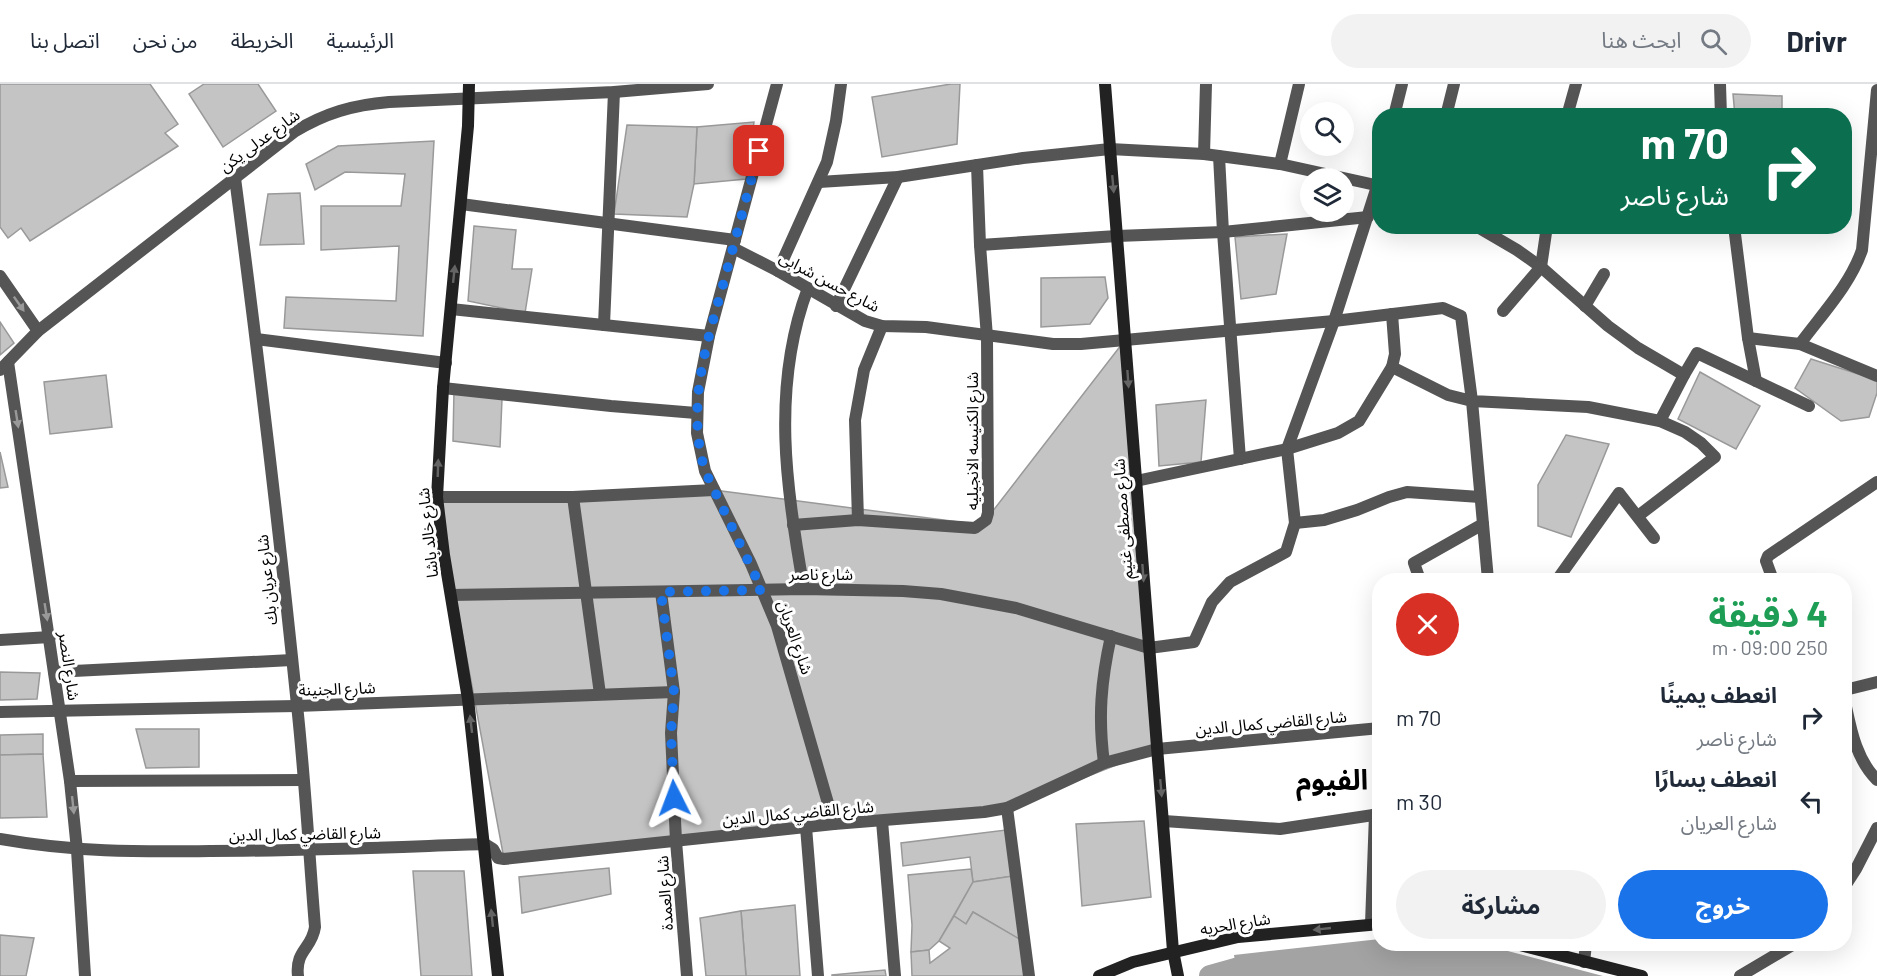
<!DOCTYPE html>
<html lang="ar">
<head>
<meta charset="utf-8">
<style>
	body { margin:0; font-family:Barlow,"Noto Sans Arabic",sans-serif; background:#f2f2f3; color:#1f2937; direction:rtl; height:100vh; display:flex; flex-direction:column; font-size:22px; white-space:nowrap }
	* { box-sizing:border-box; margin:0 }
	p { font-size:20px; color:#747a83 }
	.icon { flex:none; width:33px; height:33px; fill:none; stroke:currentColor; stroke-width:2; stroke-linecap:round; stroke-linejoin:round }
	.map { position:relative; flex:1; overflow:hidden; direction:ltr }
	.drawer { position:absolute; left:1372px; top:489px; width:480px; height:378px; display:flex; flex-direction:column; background:#fff; border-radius:24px; box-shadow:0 6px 24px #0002; direction:rtl }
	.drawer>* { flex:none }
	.banner { position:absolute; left:1372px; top:24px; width:480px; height:126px; border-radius:24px; box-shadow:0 6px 24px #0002; direction:rtl; background:#0b6e4f; color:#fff; overflow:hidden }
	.tools { position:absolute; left:1300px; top:18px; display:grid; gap:12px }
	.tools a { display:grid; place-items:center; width:54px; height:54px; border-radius:50%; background:#fff; box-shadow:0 6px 24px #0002; font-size:30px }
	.pin { position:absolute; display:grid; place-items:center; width:51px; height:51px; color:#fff; margin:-26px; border-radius:12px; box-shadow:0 3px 9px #0006 }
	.me { position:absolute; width:66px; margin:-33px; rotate:357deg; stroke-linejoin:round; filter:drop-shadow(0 0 4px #0008) }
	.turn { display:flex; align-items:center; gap:21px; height:126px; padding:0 24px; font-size:27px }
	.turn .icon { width:78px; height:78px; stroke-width:2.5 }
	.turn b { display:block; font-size:42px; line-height:51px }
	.round { display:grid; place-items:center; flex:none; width:63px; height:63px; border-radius:32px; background:#f2f2f3 }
	.head { display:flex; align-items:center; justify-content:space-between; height:102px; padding:0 24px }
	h1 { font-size:36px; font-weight:700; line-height:45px; color:#1e9e55 }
	.action { display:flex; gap:12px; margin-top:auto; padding:12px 24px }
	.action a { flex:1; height:69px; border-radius:36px; background:#1a73e8; color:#fff; font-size:24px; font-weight:700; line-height:69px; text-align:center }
	.action a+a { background:#f2f2f3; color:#1f2937 }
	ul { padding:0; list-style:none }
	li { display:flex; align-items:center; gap:18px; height:84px; padding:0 24px }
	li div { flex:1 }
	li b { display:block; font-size:22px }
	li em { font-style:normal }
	header { display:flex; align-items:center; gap:36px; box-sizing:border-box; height:84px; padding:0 30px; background:#fff; border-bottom:2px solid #e0e1e3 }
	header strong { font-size:28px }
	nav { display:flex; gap:33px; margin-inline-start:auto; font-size:21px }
	.search { width:420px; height:54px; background:#f2f2f3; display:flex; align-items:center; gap:15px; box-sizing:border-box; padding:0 21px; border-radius:33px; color:#747a83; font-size:22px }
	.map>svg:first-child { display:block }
	.water { fill:#a3a3a3 }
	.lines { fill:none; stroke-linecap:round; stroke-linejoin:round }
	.canal { stroke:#a3a3a3; stroke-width:22 }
	.building { fill:#c4c4c4; stroke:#999; stroke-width:1.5 }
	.street { stroke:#555; stroke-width:12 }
	.secondary { stroke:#222; stroke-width:12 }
	.oneway { fill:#646464 }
	.oneway2 { fill:#999 }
	.route { stroke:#1a73e8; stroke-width:10; stroke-dasharray:0 18 }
	.labels { text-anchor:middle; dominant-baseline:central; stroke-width:6; stroke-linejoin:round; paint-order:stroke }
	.street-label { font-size:16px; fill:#000; stroke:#fff }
	.town-label { font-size:28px; font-weight:bold; fill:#000; stroke:#fff }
</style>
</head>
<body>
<header>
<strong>Drivr</strong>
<div class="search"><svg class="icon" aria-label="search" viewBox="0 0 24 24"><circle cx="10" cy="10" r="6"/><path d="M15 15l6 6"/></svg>ابحث هنا</div>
<nav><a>الرئيسية</a><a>الخريطة</a><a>من نحن</a><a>اتصل بنا</a></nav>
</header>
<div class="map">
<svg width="1877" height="892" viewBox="0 0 1877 892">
	<rect width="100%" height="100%" fill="#fff"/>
	<polygon class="water" points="1380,855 1380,860 1481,860 1603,892 1237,892 1234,871"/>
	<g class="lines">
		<polyline class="canal" points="1210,892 1235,885 1264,881"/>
	</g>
	<g class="building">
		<polygon points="0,0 150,0 178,40 165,49 178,62 30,157 21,144 8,154 0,143"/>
		<polygon points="204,0 258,0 276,27 223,63 189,10"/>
		<polygon points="951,0 960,0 957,60 882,73 872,13"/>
		<polygon points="1733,10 1782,12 1782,32 1735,32"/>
		<polygon points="754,38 746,95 694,100 697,43"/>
		<polygon points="627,41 697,43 694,100 687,133 614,130"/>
		<polygon points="434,57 423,252 284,244 286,213 396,217 399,162 321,166 321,122 401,122 405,90 345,88 315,106 306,80 338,62"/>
		<polygon points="300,109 304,160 260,161 268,110"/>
		<polygon points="474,142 516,146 512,185 532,185 525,229 468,217"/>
		<polygon points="1287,150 1276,210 1241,215 1235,153"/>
		<polygon points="1105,193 1108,214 1090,240 1041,243 1041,194"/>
		<polygon points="0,238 14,259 0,271"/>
		<polygon points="1125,256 1157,665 1007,724 504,775 437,413 714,406 982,441"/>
		<polygon points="1811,275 1877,296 1877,309 1869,333 1841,337 1795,304"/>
		<polygon points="1700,288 1760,322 1736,365 1678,335"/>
		<polygon points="106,291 112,343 50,350 44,298"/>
		<polygon points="454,306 502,315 500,363 453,357"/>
		<polygon points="1206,316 1201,378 1159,382 1156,321"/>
		<polygon points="1566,351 1609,360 1571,453 1538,442 1538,401"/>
		<polygon points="0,368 8,403 0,404"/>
		<polygon points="0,588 40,589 37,615 0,616"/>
		<polygon points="136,645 199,645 199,683 146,684"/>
		<polygon points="43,650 43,670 0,671 0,651"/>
		<polygon points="43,670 47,733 0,734 0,671"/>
		<polygon points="1144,737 1151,813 1082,822 1076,740"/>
		<polygon points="1006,746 1013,792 973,798 970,773 903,782 901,759"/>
		<polygon points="609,784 611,810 522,829 519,793"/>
		<polygon points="971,785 973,798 939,857 929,866 911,868 912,841 908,791"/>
		<polygon points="413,787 464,787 472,892 421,892"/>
		<polygon points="1013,792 1021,856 973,828 966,840 954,832 973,798"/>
		<polygon points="795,821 800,892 746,892 741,827"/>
		<polygon points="741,827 746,892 706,892 700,834"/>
		<polygon points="973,828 1021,856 1025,892 912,892 911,868 929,866 930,879 950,864 939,857 954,832 966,840"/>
		<polygon points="0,851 34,854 26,892 0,892"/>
		<polygon points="1597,860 1675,860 1675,866 1597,865"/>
		<polygon points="885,886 886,892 832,892 832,891"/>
	</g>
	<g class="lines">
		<g class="street">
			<polyline points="777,0 709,252 698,308 697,349 705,387 751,480 777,542 834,740"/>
			<polyline points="1720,0 1721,32"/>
			<polyline points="1394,32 1402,0"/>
			<polyline points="1446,32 1454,0"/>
			<polyline points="1567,32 1576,0"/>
			<polyline points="1204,70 1206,0"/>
			<polyline points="1219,72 1223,148 1240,375"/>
			<polyline points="1280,80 1299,0"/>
			<path d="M235,94C258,269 279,445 297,621C305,695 309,769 315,843C312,865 295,866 298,892"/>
			<polyline points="819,98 898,93 1023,74 1110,65 1204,70 1280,80 1380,102"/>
			<polyline points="461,120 735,156"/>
			<polyline points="1476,142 1517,166 1541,183 1608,242 1638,264 1684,291"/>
			<polyline points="1734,142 1748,254 1756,297"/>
			<polyline points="980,161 1117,152 1223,148 1368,133"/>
			<polyline points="733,164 778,187 865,237 882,242 926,243 1053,260 1081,260 1334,237 1443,224 1461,232 1472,317 1588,323 1660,337 1685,348 1701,359 1715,373 1638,432"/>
			<polyline points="778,187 827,78 836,37 841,0"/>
			<polyline points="0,192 38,247"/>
			<polyline points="836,222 898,93"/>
			<polyline points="1585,222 1604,190"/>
			<polyline points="451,225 709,252"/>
			<polyline points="1503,227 1541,183 1547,142"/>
			<polyline points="604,241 614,8"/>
			<polyline points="1748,254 1800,260 1877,292"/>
			<polyline points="256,255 446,279"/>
			<path d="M1800,260C1822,230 1850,201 1862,166L1877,6"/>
			<polyline points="8,278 70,697 77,766 85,892"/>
			<polyline points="1392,283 1448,311 1472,317 1483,440 1414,479 1420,496"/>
			<path d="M0,286L38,247L294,48C325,29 353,21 389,18L614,8L708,0"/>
			<polyline points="443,304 611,322 696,329"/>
			<polyline points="1660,337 1684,291 1697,269 1809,322"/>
			<polyline points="1136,397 1287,365 1338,349 1359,337 1392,283 1395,270 1392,230"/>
			<polyline points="437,413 573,413 714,406"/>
			<polyline points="573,413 600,610"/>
			<polyline points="858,436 855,336 864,286 882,242"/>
			<polyline points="1295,439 1324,436 1357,426 1389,413 1407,408 1480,413"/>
			<polyline points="1483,440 1488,496"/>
			<polyline points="793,441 858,436 975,444 986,436 988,429 987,253 980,161 977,81"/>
			<polyline points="1557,496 1619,409 1654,454"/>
			<polyline points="1773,496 1766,477 1768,472 1877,398"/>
			<path d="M804,505C786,406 771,302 808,204"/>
			<polyline points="661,508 674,608 671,649 676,757 687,892"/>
			<polyline points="451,511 804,505 903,507 941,510 1016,524 1149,564 1194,558 1212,518 1230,498 1286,468 1295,439 1287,365 1334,237 1380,93"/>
			<polyline points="0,556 50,553"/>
			<polyline points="54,588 292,576"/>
			<polyline points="1845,606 1877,598"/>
			<path d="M1845,618C1851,646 1856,675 1877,696"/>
			<polyline points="0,628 297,622 674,608"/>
			<path d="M1104,679C1098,633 1101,597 1111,552"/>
			<polyline points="70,697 303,696"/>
			<polyline points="1007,724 1029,892"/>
			<polyline points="882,737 895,892"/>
			<polyline points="1164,737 1280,745 1380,730"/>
			<polyline points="806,743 818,892"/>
			<path d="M0,755C73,768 137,768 210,767C302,767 393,763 485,760L493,765L498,774L504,775L834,740L984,728L1007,724L1104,679L1157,665L1380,644"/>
			<polyline points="1845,802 1856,785 1877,744"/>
			<polyline points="1371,840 1375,730"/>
			<polyline points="1584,878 1586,860"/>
			<polyline points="1740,892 1794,860"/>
		</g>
		<g class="secondary">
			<polyline points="469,0 468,42 443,304 437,413 444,471 468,615 498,892"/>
			<polyline points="1105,0 1173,867 1178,892"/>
			<polyline points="1516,860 1642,892"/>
			<polyline points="1099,892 1133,878 1238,853 1380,840"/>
		</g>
	</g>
	<defs><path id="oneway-solid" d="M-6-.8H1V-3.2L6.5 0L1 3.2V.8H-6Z" transform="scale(1.5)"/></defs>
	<g class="oneway">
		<use href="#oneway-solid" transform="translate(1113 100) rotate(85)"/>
		<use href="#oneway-solid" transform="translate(454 190) rotate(-84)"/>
		<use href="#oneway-solid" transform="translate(1128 295) rotate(86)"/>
		<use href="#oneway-solid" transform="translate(438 384) rotate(-88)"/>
		<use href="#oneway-solid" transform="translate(1143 489) rotate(86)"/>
		<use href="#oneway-solid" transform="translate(471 640) rotate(-97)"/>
		<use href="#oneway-solid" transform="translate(1161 704) rotate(85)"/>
		<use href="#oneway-solid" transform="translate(492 834) rotate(-96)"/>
		<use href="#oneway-solid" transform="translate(1322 845) rotate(174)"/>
	</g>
	<g class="oneway2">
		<use href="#oneway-solid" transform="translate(19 220) rotate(55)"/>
		<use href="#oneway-solid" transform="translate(17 335) rotate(81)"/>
		<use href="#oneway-solid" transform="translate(46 528) rotate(81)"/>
		<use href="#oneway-solid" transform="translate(73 721) rotate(84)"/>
	</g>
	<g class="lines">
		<path class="route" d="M674,714L671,650L674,608L661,508L762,506L705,387C685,320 708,256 726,190C737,149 748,108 759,67"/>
	</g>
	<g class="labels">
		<g class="street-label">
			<text transform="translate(259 56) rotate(-36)">شارع عدلى يكن</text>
			<text transform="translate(830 197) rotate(28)">شارع حسن شرابى</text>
			<text transform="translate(971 357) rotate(-90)">شارع الكنيسه الانجيليه</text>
			<text transform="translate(1122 435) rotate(-94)">شارع مصطفى غنيم</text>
			<text transform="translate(427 449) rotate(-96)">شارع خالد باشا</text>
			<text x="821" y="489">شارع ناصر</text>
			<text transform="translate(266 496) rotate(-96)">شارع عريان بك</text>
			<text transform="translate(796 553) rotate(71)">شارع العريان</text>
			<text transform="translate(70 582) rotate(82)">شارع النصر</text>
			<text transform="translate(337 604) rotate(-2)">شارع الجنينة</text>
			<text transform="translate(1271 638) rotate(-5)">شارع القاضي كمال الدين</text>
			<text transform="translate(798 728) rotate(-5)">شارع القاضي كمال الدين</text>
			<text transform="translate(305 749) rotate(-1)">شارع القاضي كمال الدين</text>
			<text transform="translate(664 809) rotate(-94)">شارع العمدة</text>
			<text transform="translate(1235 839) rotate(-9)">شارع الحريه</text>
		</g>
		<g class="town-label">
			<text x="1332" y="695">الفيوم</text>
		</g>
	</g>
</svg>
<div class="tools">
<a><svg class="icon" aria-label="search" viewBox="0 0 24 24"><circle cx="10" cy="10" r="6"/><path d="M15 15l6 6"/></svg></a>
<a><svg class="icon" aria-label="layers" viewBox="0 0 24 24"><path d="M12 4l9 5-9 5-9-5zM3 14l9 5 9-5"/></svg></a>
</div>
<div class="pin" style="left:759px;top:67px;background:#d93025"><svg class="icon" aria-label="arrive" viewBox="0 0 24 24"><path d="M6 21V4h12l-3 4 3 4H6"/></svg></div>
<svg class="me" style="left:674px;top:714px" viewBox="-20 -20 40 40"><path d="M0-17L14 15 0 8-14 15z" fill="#1a73e8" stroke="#fff" stroke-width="4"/></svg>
<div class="banner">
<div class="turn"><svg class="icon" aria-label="right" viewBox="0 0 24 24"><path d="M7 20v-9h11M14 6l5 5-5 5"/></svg><div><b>70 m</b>شارع ناصر</div></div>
</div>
<section class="drawer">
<div class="head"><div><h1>4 دقيقة</h1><p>250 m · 09:00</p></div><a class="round" style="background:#d93025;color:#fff"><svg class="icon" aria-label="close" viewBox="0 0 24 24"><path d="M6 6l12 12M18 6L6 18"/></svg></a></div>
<ul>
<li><svg class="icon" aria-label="right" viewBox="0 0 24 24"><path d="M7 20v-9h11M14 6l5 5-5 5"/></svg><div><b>انعطف يمينًا</b><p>شارع ناصر</p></div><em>70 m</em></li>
<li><svg class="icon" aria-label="left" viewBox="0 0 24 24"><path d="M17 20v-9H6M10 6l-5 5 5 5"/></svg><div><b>انعطف يسارًا</b><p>شارع العريان</p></div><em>30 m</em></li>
</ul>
<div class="action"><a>خروج</a><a>مشاركة</a></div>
</section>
</div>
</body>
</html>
